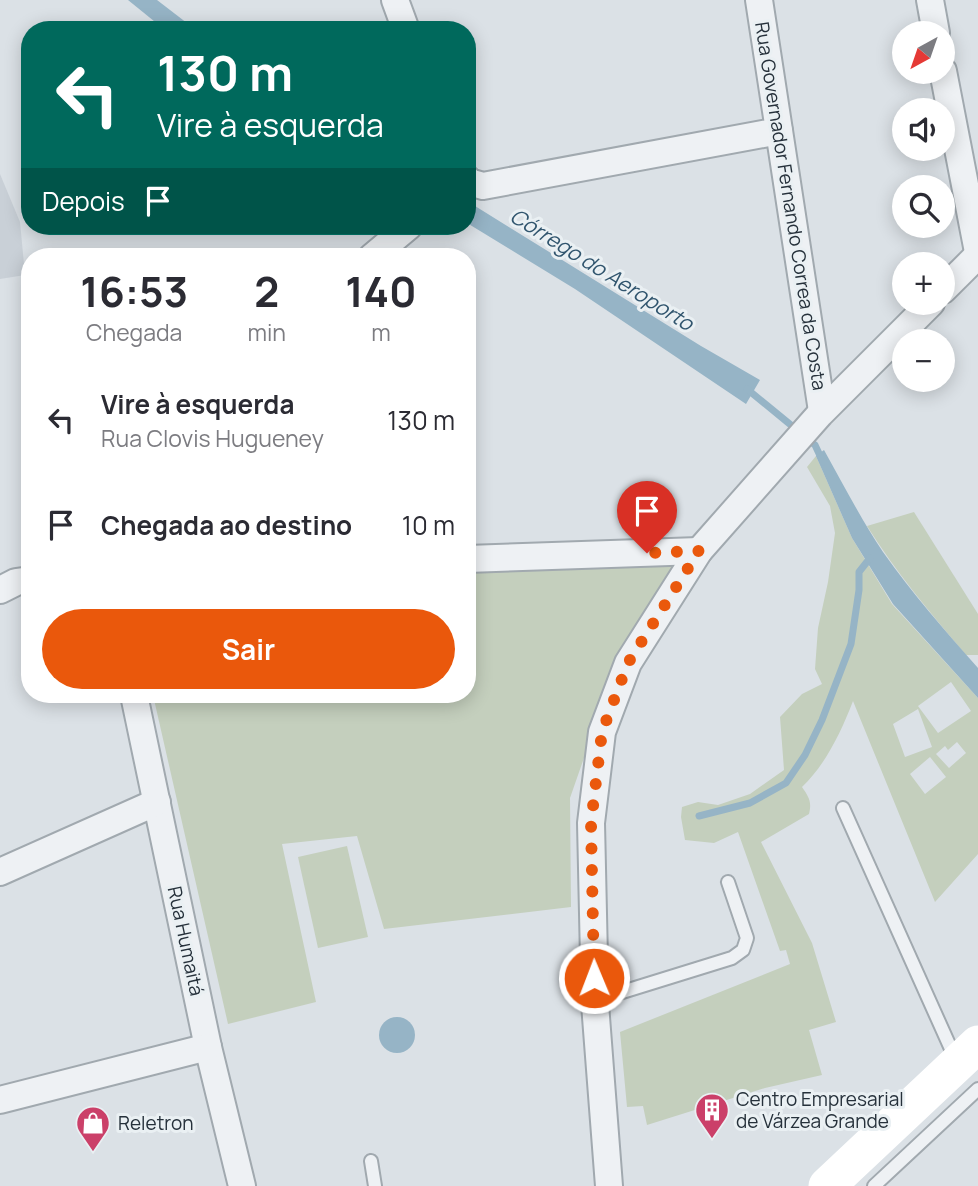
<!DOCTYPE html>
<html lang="pt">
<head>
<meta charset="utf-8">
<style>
	body { margin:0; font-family:Manrope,sans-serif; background:#f7f7f7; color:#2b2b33; height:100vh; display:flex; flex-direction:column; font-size:26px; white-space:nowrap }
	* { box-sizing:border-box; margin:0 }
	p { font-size:23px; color:#7c7c81 }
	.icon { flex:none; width:38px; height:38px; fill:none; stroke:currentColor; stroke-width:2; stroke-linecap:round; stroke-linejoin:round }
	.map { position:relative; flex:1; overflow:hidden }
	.sheet { position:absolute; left:21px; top:248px; width:455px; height:455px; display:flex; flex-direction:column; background:#fff; border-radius:28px; box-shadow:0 4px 18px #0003 }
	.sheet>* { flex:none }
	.hud { position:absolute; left:21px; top:21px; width:455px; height:214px; border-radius:28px; box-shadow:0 4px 18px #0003; background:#00695c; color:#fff; overflow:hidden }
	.needle { width:46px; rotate:220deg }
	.tools { position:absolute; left:892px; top:21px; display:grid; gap:14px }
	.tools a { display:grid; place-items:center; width:63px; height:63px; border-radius:50%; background:#fff; box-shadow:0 4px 18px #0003; font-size:35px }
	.pin { position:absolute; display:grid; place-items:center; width:60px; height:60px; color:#fff; margin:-72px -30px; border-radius:50% 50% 50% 0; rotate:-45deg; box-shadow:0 0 7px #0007 }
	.pin .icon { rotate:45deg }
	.me { position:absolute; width:77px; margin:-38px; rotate:359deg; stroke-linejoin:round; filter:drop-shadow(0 0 5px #0008) }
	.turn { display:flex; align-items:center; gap:24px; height:147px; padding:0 21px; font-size:32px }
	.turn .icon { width:91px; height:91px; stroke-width:2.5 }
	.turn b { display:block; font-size:49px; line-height:60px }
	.then { display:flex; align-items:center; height:66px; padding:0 21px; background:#0003; gap:14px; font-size:26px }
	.eta { display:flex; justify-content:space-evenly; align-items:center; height:119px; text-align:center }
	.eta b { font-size:42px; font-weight:700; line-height:49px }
	.button { display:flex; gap:14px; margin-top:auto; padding:14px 21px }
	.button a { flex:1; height:80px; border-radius:42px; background:#ea580c; color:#fff; font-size:28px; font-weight:700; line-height:80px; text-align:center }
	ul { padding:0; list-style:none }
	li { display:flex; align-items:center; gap:21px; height:105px; padding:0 21px }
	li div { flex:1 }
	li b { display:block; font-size:26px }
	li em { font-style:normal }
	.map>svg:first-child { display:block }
	.built { fill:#c9d0d7 }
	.green { fill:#c4cfbd; fill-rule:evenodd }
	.water { fill:#96b4c6 }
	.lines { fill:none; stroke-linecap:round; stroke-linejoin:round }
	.stream { stroke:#96b4c6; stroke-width:7 }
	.lane-casing { stroke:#a1a9af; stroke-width:16 }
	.street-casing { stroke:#a1a9af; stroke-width:30 }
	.lane { stroke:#eef1f4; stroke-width:12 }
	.street { stroke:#eef1f4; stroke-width:26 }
	.secondary { stroke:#fff; stroke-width:37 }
	.route { stroke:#ea580c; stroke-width:12; stroke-dasharray:0 21.6 }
	.labels { text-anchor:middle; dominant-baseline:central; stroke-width:6; stroke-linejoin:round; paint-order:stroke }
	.street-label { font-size:19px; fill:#26313b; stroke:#eaf0f3 }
	.poi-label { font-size:19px; fill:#26313b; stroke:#eaf0f3; text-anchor:start }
	.water-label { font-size:21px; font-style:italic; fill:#31556e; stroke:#eaf0f3 }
</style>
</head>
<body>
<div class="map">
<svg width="978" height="1186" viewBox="0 0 978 1186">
	<rect width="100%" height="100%" fill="#dbe1e6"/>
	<polygon class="built" points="0,174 20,222 25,275 0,279"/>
	<g class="green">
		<path d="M816,456L852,538L892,604L978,698V854L935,902L853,701C841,732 826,764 802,787C809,797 812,802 809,814L761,842L812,943L836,1022L809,1030L822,1075L765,1088L647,1125L643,1106L627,1107L620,1032L790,964L786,950L780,951L738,832L714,843L685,840L681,817L682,807L698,802L718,805L750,794L784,770L780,717L802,694L822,684L815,669L818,628L828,582L835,533L830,506L807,467ZM951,682L971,711L938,733L918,706ZM918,709L932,747L905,757L893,724ZM957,742L966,753L949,768L936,754L945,746L948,750ZM930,757L946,777L925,794L910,774Z"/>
		<path d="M914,512L978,614V655H966C930,613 896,572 867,526Z"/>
		<polygon points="681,561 600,712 570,798 571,907 384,929 357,836 282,844 316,1002 228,1024 153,695 467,695 467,567"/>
		<polygon points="347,846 368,937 318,948 298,857"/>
	</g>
	<g class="water">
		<polygon points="128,0 157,0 196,30 165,30"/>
		<polygon points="467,201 701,346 760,380 746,404 575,289 467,223"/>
		<path d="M824,450C843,484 861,519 883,552C912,593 945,631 978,668V698L893,604L852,538L816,456Z"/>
		<circle cx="397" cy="1035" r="18"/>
	</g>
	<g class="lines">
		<g class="stream">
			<polyline points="747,389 797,430"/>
			<polyline points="806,438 815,445 823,462"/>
			<polyline points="699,816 750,803 786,783 805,755 822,720 851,644 859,590 859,572 870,558"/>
		</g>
		<g class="lane-casing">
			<g id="lane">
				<polyline points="843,808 956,1060"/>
				<polyline points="595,1003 619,993 732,958 743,950 747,938 728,882"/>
				<polyline points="371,1161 375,1186"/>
				<polyline points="874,1186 978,1089"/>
			</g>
		</g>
		<g class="street-casing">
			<g id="street">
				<polyline points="395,0 406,30"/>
				<polyline points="759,0 822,411"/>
				<polyline points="930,0 936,33"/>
				<polyline points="943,71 978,252"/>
				<polyline points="467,179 469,182 483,186 779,131"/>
				<polyline points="372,257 409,226"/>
				<polyline points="943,290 978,255"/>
				<polyline points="467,559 699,551"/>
				<polyline points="0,590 16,582 30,580"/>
				<polyline points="134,695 208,1047 242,1186"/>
				<polyline points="0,872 157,802"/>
				<polyline points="0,1100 208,1047"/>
				<polyline points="609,1186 595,1004 591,823 602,732 628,663 699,551 820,414 931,303"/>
			</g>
		</g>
		<use href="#lane" class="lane"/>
		<use href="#street" class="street"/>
		<polyline class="secondary" points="827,1186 978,1044"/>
	</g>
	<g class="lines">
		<polyline class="route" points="594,978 591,823 602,732 628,663 699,551 647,553"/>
	</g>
	<defs>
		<g id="building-pin" transform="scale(1.75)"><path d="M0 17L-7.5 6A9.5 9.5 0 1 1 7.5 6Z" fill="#cb4069" stroke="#eaf0f3"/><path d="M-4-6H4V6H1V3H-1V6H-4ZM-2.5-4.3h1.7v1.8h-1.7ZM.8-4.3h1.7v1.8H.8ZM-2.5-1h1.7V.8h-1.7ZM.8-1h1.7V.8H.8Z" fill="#fff"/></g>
		<g id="shop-pin" transform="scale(1.75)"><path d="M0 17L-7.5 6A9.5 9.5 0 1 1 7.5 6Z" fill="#cb4069" stroke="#eaf0f3"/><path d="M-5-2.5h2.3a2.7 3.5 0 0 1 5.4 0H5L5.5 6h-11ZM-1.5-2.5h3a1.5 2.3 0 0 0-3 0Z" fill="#fff"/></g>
	</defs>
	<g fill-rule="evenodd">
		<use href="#building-pin" x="712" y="1110"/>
		<use href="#shop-pin" x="93" y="1123"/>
	</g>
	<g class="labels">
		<g class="street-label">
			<text transform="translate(791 206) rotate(81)">Rua Governador Fernando Correa da Costa</text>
			<text transform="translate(186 941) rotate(78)">Rua Humaitá</text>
		</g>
		<g class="poi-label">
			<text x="736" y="1099">Centro Empresarial<tspan x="736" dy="22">de Várzea Grande</tspan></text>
			<text x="118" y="1123">Reletron</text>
		</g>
		<g class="water-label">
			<text transform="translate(602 269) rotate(32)">Córrego do Aeroporto</text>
		</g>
	</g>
</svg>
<div class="tools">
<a><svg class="needle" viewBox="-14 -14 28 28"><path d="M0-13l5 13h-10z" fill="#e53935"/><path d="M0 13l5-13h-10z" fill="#7c7c81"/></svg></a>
<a><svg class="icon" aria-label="sound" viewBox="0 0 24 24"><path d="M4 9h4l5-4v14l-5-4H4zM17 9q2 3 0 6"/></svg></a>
<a><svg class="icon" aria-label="search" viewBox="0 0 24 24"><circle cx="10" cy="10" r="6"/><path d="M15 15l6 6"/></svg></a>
<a>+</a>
<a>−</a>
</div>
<div class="pin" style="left:647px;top:553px;background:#d93025"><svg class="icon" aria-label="arrive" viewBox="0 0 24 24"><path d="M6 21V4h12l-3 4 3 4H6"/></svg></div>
<svg class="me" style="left:594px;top:978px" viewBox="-20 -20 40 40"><circle r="17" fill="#ea580c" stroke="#fff" stroke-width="3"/><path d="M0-11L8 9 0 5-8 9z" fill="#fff"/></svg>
<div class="hud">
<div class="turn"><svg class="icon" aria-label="left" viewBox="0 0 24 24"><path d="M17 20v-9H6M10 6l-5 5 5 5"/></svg><div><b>130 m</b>Vire à esquerda</div></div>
<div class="then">Depois<svg class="icon" aria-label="arrive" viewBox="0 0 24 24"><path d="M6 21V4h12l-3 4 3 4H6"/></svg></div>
</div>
<section class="sheet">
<div class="eta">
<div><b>16:53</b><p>Chegada</p></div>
<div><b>2</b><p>min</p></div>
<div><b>140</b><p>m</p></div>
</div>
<ul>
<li><svg class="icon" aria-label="left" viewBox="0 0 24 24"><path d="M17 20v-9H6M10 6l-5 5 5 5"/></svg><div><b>Vire à esquerda</b><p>Rua Clovis Hugueney</p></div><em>130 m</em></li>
<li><svg class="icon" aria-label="arrive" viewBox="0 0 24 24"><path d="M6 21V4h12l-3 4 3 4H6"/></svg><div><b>Chegada ao destino</b></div><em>10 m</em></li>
</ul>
<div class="button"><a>Sair</a></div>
</section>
</div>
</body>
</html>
